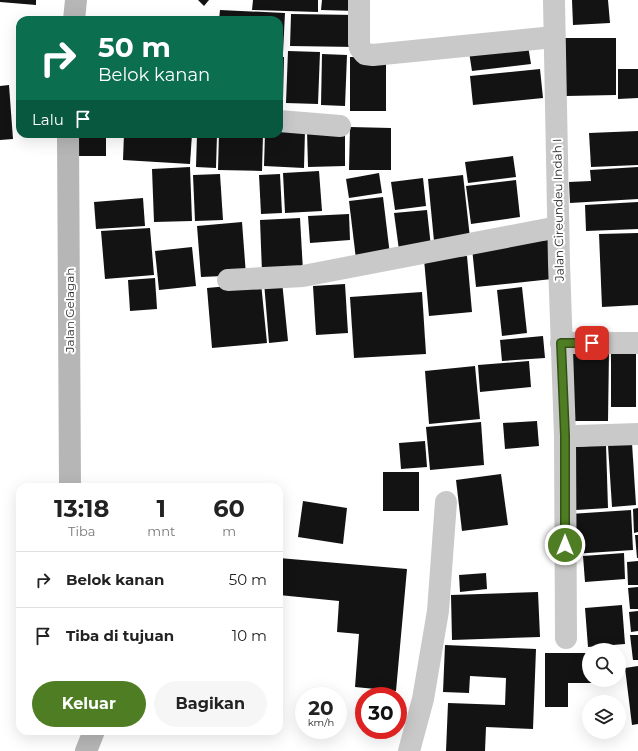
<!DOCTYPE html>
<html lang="id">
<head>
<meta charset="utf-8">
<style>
	body { margin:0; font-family:Montserrat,sans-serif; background:#f6f6f6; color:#222; height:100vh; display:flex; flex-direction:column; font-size:15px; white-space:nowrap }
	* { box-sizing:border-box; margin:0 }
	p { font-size:13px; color:#767676 }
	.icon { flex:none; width:22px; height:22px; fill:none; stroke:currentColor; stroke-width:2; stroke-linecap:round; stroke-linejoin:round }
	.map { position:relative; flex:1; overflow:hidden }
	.panel { position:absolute; left:16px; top:483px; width:267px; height:252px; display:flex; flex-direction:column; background:#fff; border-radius:12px; box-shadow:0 4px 16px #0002 }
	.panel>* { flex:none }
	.banner { position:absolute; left:16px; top:16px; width:267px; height:122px; border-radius:12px; box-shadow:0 4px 16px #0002; background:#0b6e4f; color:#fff; overflow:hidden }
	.fabs { position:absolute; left:582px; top:643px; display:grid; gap:8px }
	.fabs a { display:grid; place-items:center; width:44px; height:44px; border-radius:50%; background:#fff; box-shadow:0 4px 16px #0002; font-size:20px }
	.speed { position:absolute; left:295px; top:687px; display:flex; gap:8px; font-size:20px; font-weight:700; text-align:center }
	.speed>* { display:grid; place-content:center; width:52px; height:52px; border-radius:50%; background:#fff; box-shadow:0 4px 16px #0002; line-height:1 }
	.speed small { font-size:10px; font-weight:400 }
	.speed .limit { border:6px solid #d22; background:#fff; color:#111 }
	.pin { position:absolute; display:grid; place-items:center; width:34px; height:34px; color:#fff; margin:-17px; border-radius:8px; box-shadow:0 2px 6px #0006 }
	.me { position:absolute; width:44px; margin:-22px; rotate:0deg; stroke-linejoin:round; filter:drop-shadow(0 0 3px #0008) }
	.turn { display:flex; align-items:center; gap:14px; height:84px; padding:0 16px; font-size:18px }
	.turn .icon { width:52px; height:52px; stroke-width:2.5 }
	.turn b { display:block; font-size:28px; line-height:34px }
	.then { display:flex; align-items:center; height:38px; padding:0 16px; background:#0003; gap:8px; font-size:15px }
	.eta { display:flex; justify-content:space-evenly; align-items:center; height:68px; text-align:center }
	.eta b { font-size:24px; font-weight:700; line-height:28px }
	.cta { display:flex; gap:8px; margin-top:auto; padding:8px 16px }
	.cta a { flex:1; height:46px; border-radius:24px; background:#4e7d23; color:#fff; font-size:16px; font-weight:700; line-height:46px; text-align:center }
	.cta a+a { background:#f6f6f6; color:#222 }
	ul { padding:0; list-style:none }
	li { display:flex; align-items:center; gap:12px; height:56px; padding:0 16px; border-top:1px solid #e0e0e0 }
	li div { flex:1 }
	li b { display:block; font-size:15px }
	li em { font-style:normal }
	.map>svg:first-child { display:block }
	.building { fill:#131313 }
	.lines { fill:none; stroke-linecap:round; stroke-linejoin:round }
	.street { stroke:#c9c9c9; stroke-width:22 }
	.secondary { stroke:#b6b6b6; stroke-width:22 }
	.route-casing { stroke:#335117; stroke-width:10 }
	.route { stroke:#4e7d23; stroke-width:7 }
	.labels { text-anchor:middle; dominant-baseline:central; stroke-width:4; stroke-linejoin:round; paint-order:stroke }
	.street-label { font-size:12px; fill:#2c2c2c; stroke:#fff }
</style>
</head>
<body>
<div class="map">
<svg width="638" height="751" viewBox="0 0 638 751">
	<rect width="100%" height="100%" fill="#fff"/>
	<g class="building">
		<polygon points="0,0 36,0 36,5 0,2"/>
		<polygon points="198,0 209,0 204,6"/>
		<polygon points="253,0 318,0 318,12 252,10"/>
		<polygon points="322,0 356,0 356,11 321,10"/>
		<polygon points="572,0 608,0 610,23 573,25"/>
		<polygon points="220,10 285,13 283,53 279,53 279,20 219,20"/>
		<polygon points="291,14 357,15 356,47 290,46"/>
		<polygon points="565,38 616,38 616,95 566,96"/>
		<polygon points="528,46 531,64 472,71 469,52"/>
		<polygon points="288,51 320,52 318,104 286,103"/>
		<polygon points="322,54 347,55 345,106 321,105"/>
		<polygon points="279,57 284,57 283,99 279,99"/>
		<rect x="350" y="57" width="36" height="54"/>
		<polygon points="540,69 543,98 473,105 470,76"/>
		<polygon points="618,69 638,69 638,98 618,99"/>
		<polygon points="9,85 13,139 0,140 0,86"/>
		<polygon points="350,127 391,128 391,170 349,170"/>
		<polygon points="279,129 305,130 304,168 264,166 265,134 279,134"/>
		<polygon points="307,130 345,130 345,166 308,167"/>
		<polygon points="638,131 638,165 591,167 589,133"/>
		<polygon points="78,134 106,134 106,156 79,156"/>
		<polygon points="124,134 192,134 190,164 123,160"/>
		<polygon points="197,134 217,134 216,168 196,167"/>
		<polygon points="219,134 263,134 262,171 218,170"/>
		<polygon points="513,156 516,177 468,183 465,162"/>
		<polygon points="190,167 192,221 154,222 152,169"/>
		<polygon points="638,167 638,199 570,203 569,182 591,181 590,170"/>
		<polygon points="319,171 322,211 285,213 283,173"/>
		<polygon points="379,173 382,193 349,198 346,179"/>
		<polygon points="220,174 223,220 195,221 193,175"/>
		<polygon points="280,174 282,213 261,214 259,175"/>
		<polygon points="463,175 470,238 434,241 428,179"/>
		<polygon points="423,178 426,206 395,210 391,182"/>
		<polygon points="516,180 520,217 471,224 466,186"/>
		<polygon points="383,197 390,255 356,259 349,201"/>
		<polygon points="143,198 145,226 96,229 94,202"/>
		<polygon points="638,202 638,229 586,231 585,205"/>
		<polygon points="427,210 431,247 399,250 394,213"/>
		<polygon points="349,214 350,240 310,243 308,216"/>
		<polygon points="300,218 303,271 262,272 260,220"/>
		<polygon points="242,222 246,275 201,277 197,226"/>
		<polygon points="150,228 154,275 105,279 101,231"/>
		<polygon points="638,233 638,305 602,307 599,234"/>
		<polygon points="548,240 552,279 476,287 472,248"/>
		<polygon points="192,247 196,286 159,290 155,251"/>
		<polygon points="467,256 472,312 429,316 424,259"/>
		<polygon points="155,278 157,309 130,311 128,280"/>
		<polygon points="282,281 288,341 269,343 264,282"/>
		<polygon points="261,283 267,343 212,348 207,288"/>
		<polygon points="345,284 348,333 316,335 313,286"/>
		<polygon points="522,287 527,333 502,336 497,290"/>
		<polygon points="422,292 426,354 354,358 350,297"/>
		<polygon points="543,336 545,358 502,361 500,340"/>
		<polygon points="572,350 609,351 608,421 572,421"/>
		<polygon points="636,351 636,407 611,407 611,352"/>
		<polygon points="529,361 531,387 480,392 478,365"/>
		<polygon points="475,366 480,419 429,424 425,371"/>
		<polygon points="537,421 539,446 505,449 503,423"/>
		<polygon points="481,422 484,465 430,470 426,427"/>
		<polygon points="425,441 427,467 401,469 399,443"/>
		<polygon points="632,443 636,505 612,507 608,445"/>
		<polygon points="606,445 608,508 576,510 573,447"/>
		<rect x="383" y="472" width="36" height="39"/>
		<polygon points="501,474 508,525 462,531 456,480"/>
		<polygon points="303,501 347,508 343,544 298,537"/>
		<polygon points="638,508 638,532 634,533 633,509"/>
		<polygon points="631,510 633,550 572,554 570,514"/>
		<polygon points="635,535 638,535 638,558 637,558"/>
		<polygon points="624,553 625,579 585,582 583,556"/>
		<polygon points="279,558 407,569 396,691 355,687 359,634 337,632 339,601 279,595"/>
		<polygon points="638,561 638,585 628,585 627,562"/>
		<polygon points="486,573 487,589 460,592 459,575"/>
		<polygon points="638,587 638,609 630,609 628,588"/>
		<polygon points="538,592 540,637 452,640 451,595"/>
		<polygon points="622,605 625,644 588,647 585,608"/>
		<polygon points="638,611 638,631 631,632 629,612"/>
		<polygon points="630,635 638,635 638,660 633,660"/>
		<polygon points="445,645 536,649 533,729 486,727 485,751 446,751 448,703 505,705 506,678 470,676 469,693 443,692"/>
		<polygon points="545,653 589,653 589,680 611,680 611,683 568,683 568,707 545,707"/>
		<polygon points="638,666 638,724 632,725 625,668"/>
	</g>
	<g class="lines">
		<g class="street">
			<polyline points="359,0 359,43 360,48 365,54 373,55 554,37"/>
			<polyline points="554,0 559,263 565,436 566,638"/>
			<polyline points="279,121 340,126"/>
			<polyline points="228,280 303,276 558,227"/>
			<polyline points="561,343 638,343"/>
			<polyline points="577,436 638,434"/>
			<polyline points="409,751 423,699 438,611 446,502"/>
		</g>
		<g class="secondary">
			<polyline points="74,20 76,0"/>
			<polyline points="68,134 70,487"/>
			<polyline points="86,751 94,731"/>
		</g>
	</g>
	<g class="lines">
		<g class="route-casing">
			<polyline id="route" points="565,545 565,436 561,343 592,343"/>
		</g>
		<use href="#route" class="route"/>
	</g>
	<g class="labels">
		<g class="street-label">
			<text transform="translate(558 210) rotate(-91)">Jalan Cireundeu Indah I</text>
			<text transform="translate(69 310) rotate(-90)">Jalan Gelagah</text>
		</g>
	</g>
</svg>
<div class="fabs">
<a><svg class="icon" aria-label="search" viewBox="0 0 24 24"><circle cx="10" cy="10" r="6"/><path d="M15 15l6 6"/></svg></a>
<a><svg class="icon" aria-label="layers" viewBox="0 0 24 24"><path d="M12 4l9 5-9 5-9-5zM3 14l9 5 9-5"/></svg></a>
</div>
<div class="speed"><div>20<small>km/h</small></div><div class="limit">30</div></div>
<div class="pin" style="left:592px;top:343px;background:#d93025"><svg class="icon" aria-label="arrive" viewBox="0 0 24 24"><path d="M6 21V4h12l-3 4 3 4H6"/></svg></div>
<svg class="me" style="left:565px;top:545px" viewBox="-20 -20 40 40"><circle r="17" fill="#4e7d23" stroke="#fff" stroke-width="3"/><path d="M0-11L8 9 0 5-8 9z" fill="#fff"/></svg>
<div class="banner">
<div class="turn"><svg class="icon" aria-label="right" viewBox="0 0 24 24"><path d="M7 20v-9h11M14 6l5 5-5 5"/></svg><div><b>50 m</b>Belok kanan</div></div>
<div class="then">Lalu<svg class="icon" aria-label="arrive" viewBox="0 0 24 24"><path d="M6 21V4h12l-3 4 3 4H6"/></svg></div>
</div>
<section class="panel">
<div class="eta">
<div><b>13:18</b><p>Tiba</p></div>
<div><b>1</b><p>mnt</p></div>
<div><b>60</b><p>m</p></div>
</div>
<ul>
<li><svg class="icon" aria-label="right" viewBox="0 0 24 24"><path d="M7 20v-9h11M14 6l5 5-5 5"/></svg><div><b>Belok kanan</b></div><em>50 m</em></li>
<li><svg class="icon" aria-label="arrive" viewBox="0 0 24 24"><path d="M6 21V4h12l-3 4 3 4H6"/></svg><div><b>Tiba di tujuan</b></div><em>10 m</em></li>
</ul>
<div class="cta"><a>Keluar</a><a>Bagikan</a></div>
</section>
</div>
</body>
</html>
